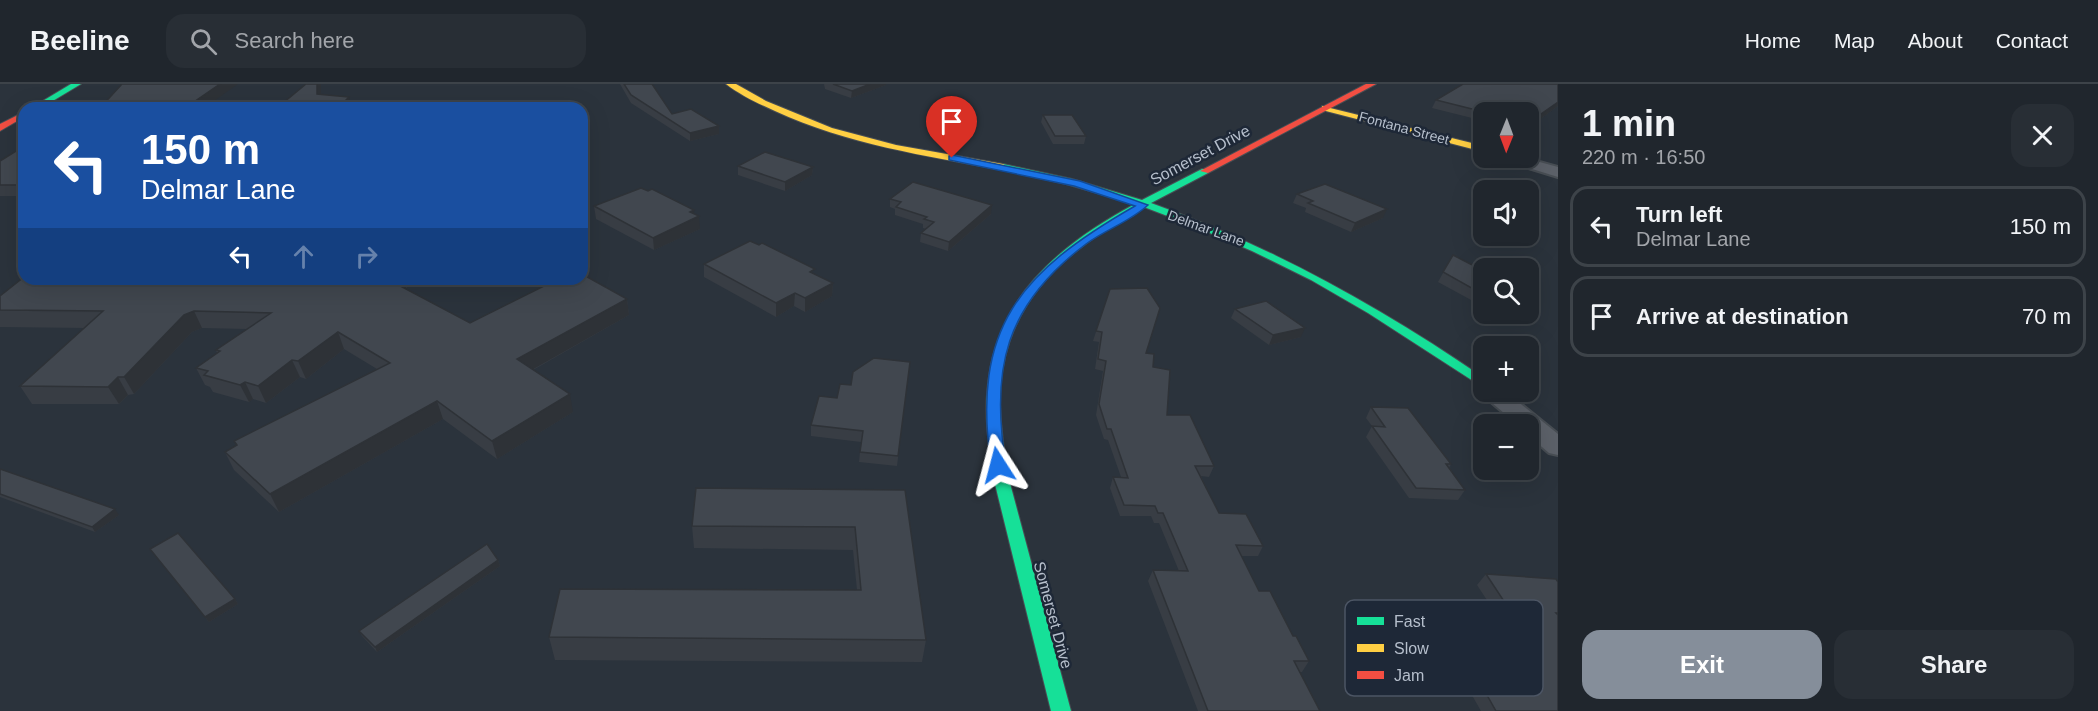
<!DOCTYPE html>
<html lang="en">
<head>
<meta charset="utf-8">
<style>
	body { margin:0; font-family:Arial,sans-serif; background:#282e35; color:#f1f3f6; height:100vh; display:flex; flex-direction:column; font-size:22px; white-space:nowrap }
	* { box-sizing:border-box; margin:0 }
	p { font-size:20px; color:#a2a5aa }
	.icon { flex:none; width:33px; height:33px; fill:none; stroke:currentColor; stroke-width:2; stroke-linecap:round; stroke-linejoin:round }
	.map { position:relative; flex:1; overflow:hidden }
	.sheet { display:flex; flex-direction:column; background:#20262d; width:540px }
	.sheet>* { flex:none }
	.guide { position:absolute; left:18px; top:18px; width:570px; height:183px; border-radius:18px; box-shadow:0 6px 24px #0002,0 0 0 2px #3d4349; background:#1a4fa0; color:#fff; overflow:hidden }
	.needle { width:39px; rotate:181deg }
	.fabs { position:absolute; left:1473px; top:18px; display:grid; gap:12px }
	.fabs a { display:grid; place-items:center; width:66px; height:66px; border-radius:12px; background:#20262d; box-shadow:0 6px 24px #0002,0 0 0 2px #3d4349; font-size:30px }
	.pin { position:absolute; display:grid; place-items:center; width:51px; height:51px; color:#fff; margin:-62px -26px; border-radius:50% 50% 50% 0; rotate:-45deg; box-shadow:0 0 6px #0007 }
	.pin .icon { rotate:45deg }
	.me { position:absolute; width:66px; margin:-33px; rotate:351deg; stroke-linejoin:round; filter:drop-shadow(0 0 4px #0008) }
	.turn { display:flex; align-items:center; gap:21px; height:126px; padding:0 24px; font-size:27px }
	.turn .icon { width:78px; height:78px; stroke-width:2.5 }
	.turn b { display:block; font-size:42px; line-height:51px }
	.lanes { display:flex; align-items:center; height:57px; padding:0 24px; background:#0003; justify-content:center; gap:30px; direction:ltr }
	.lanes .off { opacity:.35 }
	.round { display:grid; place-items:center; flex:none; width:63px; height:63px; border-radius:18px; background:#282e35 }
	.headline { display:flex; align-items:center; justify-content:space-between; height:102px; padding:0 24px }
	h1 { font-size:36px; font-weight:700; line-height:45px }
	.button { display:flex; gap:12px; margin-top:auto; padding:12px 24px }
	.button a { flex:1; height:69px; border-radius:18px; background:#858e9a; color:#fff; font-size:24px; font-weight:700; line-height:69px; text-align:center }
	.button a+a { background:#282e35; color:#f1f3f6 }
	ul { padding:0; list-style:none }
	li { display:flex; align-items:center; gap:18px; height:81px; margin:0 12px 9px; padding:0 12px; border:3px solid #3d4349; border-radius:18px }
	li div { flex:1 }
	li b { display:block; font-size:22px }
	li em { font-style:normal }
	header { display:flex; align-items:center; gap:36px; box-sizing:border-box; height:84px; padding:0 30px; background:#20262d; border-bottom:2px solid #3d4349 }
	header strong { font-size:28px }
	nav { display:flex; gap:33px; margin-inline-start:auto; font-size:21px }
	.search { width:420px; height:54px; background:#282e35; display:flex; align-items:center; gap:15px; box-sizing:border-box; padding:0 21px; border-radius:18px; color:#a2a5aa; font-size:22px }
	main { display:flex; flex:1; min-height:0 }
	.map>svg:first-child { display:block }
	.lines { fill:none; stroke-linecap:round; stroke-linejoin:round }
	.street-casing { stroke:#484e54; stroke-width:4 }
	.fast-casing { stroke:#484e54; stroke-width:2 }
	.slow-casing { stroke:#484e54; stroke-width:2 }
	.jam-casing { stroke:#484e54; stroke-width:2 }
	.street { fill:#5c6169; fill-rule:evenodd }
	.fast { fill:#16e098; fill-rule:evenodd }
	.slow { fill:#ffcf43; fill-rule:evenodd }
	.jam { fill:#f24e42; fill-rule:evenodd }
	.wall { fill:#383d44 }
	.shaded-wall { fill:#2e3237 }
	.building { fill:#41474f; stroke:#2e3237; stroke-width:1.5 }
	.route { fill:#1a73e8; stroke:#114b97; stroke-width:1.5 }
	.labels { text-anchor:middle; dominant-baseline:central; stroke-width:5; stroke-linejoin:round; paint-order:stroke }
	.far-street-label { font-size:14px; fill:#b6bfcc; stroke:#1e2837 }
	.street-label { font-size:16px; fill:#b6bfcc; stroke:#1e2837 }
	.key { fill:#1e2837; stroke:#4c5564; stroke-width:1.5 }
	.key-label { font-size:16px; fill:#b6bfcc }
</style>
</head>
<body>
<header>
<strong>Beeline</strong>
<div class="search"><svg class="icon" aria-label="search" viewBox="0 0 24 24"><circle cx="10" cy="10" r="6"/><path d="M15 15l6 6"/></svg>Search here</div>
<nav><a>Home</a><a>Map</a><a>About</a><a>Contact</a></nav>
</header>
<main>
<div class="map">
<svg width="1558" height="627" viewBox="0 0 1558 627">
	<rect width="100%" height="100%" fill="#2b333c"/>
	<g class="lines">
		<g class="street-casing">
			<g id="street">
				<polygon points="1503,74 1525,74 1558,83 1558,93 1506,77"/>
				<polygon points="1484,305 1506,308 1558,350 1558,371 1549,369 1528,351 1528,340 1517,340 1485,313 1482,308"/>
			</g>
		</g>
		<g class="fast-casing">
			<g id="fast">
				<polygon points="71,0 81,0 41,24 31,24"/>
				<path d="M1003,80L1072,95L1142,116L1202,85H1208V89L1151,119C1271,162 1379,222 1484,294V304L1368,229L1311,196L1252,167L1191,141L1144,123C1067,165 1004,216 1000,310C999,336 1004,362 1007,388L1071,627H1051L992,388C989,362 985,336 987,310C993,216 1057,162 1135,120L1066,100L1000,85L998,83Z"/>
			</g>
		</g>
		<g class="slow-casing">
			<g id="slow">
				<path d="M726,0H736L766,17L832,44L896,61L1003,80L1008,83L1003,86C925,72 847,60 775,27C759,20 740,11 726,0Z"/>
				<polygon points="1322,22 1484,62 1484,68 1322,26"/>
			</g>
		</g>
		<g class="jam-casing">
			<g id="jam">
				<polygon points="1366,0 1376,0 1208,89 1200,87"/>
				<polygon points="24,28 24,33 0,47 0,40"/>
			</g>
		</g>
		<use href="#street" class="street"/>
		<use href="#fast" class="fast"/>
		<use href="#slow" class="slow"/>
		<use href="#jam" class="jam"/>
	</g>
	<g class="wall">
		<polygon points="620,0 652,0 672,30 719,42 719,50 690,57 631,19"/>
		<polygon points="824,0 886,0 886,1 851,14 825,5"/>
		<polygon points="1558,0 1558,22 1528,44 1528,28 1484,28 1484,37 1432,24 1436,16"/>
		<polygon points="1043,31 1086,52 1084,60 1053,60 1041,38"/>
		<polygon points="24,62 24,112 0,112 0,77"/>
		<polygon points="738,82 813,83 812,91 785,107 738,91"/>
		<polygon points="1297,110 1383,134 1351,148 1305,128 1306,124 1293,119"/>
		<polygon points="890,115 991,130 948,167 920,158 921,149 926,145 923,144 923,140 895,131 895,125 890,123"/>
		<polygon points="594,122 695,130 700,145 654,166 596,135"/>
		<polygon points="1453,171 1484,187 1484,223 1438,198"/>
		<polygon points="704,180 815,190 833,199 832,212 805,228 794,222 776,233 704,193"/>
		<polygon points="417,195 405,205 470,239 627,215 629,231 533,286 573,328 497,375 443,335 279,428 234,386 225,368 237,362 234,357 377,285 344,265 306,295 300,293 266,319 253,315 249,318 213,308 210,303 205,301 196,284 217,269 216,266 247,245 202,244 192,248 134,310 128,311 119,320 32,320 20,302 85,244 0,243 0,212"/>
		<polygon points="1110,205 1153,283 1167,331 1214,382 1209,393 1201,392 1219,429 1263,462 1258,472 1241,472 1259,507 1293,552 1309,577 1302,588 1299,588 1320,627 1198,627 1148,497 1153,486 1179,487 1159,439 1154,439 1151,432 1120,432 1110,404 1113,393 1121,393 1108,356 1104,355 1096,331 1103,287 1095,285 1099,258 1093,257"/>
		<polygon points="1235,225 1301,253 1269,261 1231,234"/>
		<polygon points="1494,230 1522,230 1504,235"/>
		<polygon points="910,278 897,382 859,378 861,358 811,352 811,341 851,301"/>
		<polygon points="1371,323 1451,380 1449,384 1465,406 1458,416 1409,414 1366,353 1372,342 1366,334"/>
		<polygon points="0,385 119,431 95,448 0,413"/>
		<polygon points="905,406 926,556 922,578 555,576 549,553 857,506 853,466 694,464 692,442"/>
		<polygon points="150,465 235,515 238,520 209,538"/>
		<polygon points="498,476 500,482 377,568 362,552 359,547"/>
		<polygon points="1486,490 1558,498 1558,627 1481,627 1465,599 1474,588 1514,591 1494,561 1503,550 1510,551 1477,501"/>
	</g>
	<g class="shaded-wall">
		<polygon points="220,0 238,0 204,24 185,24"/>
		<polygon points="317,0 321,0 321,21 317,10"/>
		<polygon points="870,0 886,0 886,1 851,14 852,7"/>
		<polygon points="349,13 352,24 338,24"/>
		<polygon points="1558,18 1558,22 1528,44 1528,39"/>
		<polygon points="719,42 719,50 690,57 690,49"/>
		<polygon points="813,83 812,91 785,107 785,98"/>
		<polygon points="992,121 991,130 948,167 949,158"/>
		<polygon points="1387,125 1383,134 1351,148 1355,139"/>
		<polygon points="694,126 695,134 699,132 700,145 654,166 653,154 690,128"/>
		<polygon points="390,195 417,195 394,213 389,196"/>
		<polygon points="833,199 832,212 805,228 805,214"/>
		<polygon points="795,209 794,222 776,233 776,219"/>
		<polygon points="627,215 629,231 521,292 517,275"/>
		<polygon points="1539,217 1533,227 1528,228 1528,220"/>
		<polygon points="194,227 202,244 192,248 134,310 124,293 184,231"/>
		<polygon points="1507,230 1522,230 1504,235"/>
		<polygon points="1305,244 1301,253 1269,261 1273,251"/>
		<polygon points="338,248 344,265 306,295 298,277"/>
		<polygon points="292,276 300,293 266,319 258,302"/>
		<polygon points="118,293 128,311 119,320 108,303"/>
		<polygon points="245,298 253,315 249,318 240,301"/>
		<polygon points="570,310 573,328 497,375 492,357"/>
		<polygon points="437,317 443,335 279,428 270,410"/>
		<polygon points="115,425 119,431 95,448 92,443"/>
		<polygon points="498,476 500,482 377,568 375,563"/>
		<polygon points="235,515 238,520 209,538 205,533"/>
	</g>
	<g class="building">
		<polygon points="122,0 220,0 185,24 100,24"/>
		<polygon points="306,0 317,0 317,10 349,13 338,24 277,24"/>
		<polygon points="624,0 652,0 672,30 691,25 719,42 690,49 631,11"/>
		<polygon points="833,0 870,0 852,7"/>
		<polygon points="1463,0 1558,0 1558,18 1528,39 1528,28 1484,28 1436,16"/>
		<polygon points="1043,31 1072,31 1086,52 1055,52"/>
		<polygon points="24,62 24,101 0,101 0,77"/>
		<polygon points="765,68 813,83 785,98 738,82"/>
		<polygon points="913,98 992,121 949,158 921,149 934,138 924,135 927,133 896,123 901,118 890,115"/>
		<polygon points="1325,100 1387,125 1355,139 1308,119 1313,117 1297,110"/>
		<polygon points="641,104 648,107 652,105 694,126 690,128 699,132 653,154 594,122"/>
		<polygon points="750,157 759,161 762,159 815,185 810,188 833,199 805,214 795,209 776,219 704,180"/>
		<polygon points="1453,171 1484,187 1484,211 1443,188"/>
		<polygon points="582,190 627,215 517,275 570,310 492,357 437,317 270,410 225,368 237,361 234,357 390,279 338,248 298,277 292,276 258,302 245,298 240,301 204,291 208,287 196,284 220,267 216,266 271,229 194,227 184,231 124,293 118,293 108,303 20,302 103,227 0,226 0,212 24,193 24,195 390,195 389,196 470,239 558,195 582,195"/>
		<polygon points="1147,204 1160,224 1146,269 1154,270 1153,283 1170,286 1167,331 1190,331 1214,382 1195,382 1219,429 1246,430 1263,462 1236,461 1259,507 1270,507 1293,552 1296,552 1309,577 1294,577 1320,627 1208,627 1153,486 1188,487 1163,429 1158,429 1155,422 1124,421 1113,393 1128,394 1111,345 1107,345 1099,320 1106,277 1098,275 1102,248 1096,247 1110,205"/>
		<polygon points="1528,211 1539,217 1528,220"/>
		<polygon points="1266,217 1305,244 1273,251 1235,225"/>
		<polygon points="874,274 910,278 898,372 860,368 863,347 811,341 819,312 837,314 840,300 851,301 853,288"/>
		<polygon points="1371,323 1408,324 1451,380 1446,380 1465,406 1416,404 1372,342 1385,343"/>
		<polygon points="0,385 115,425 92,443 0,410"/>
		<polygon points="696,404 905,406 926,556 549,553 560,505 861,506 855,443 692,442"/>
		<polygon points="178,449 235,515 205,533 150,465"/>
		<polygon points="487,460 498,476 375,563 359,547"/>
		<polygon points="1486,490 1556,495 1558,498 1558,529 1556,529 1558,531 1558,627 1496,627 1474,588 1531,593 1503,550 1527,552"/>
	</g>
	<path class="route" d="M952,71L1080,97L1148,121C1131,137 1105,146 1086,160C1005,221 990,285 1006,381L998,387L991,381C971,243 1020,188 1135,122L1074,102L949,76V72Z"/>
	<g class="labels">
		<g class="far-street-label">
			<text transform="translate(1404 44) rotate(15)">Fontana Street</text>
			<text transform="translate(1206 144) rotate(20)">Delmar Lane</text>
		</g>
		<g class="street-label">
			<text transform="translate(1200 71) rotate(-28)">Somerset Drive</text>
			<text transform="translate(1053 531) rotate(75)">Somerset Drive</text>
		</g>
	</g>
	<rect x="1345" y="516" width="198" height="96" rx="9" class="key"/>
	<rect x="1357" y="533" width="27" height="8" fill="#16e098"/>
	<rect x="1357" y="560" width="27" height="8" fill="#ffcf43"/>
	<rect x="1357" y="587" width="27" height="8" fill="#f24e42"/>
	<g class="key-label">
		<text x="1394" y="543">Fast</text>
		<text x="1394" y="570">Slow</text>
		<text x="1394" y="597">Jam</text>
	</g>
</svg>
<div class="fabs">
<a><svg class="needle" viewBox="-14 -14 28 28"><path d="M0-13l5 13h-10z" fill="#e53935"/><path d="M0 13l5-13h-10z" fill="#a2a5aa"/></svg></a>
<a><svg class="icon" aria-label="sound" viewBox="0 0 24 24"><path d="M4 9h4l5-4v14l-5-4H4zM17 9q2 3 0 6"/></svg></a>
<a><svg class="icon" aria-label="search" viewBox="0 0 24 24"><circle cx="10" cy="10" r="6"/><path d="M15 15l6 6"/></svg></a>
<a>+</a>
<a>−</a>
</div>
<div class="pin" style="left:952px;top:74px;background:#d93025"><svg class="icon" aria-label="arrive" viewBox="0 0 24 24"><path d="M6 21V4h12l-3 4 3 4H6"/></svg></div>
<svg class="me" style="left:998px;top:381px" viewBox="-20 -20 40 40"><path d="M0-17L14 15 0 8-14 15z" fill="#1a73e8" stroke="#fff" stroke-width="4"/></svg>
<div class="guide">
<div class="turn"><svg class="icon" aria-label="left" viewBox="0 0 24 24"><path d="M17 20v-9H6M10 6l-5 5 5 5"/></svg><div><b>150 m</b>Delmar Lane</div></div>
<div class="lanes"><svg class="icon" aria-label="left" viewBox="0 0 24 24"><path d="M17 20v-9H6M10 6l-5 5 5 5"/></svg><svg class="icon off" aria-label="ahead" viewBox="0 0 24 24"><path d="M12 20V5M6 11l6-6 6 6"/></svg><svg class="icon off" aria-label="right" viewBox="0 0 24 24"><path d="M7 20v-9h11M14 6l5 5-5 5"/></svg></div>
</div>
</div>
<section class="sheet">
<div class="headline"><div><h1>1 min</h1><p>220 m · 16:50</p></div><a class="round"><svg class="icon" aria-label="close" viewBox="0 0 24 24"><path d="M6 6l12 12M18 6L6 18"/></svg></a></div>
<ul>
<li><svg class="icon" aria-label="left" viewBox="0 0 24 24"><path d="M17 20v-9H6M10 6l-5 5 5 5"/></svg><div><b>Turn left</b><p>Delmar Lane</p></div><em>150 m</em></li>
<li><svg class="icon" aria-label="arrive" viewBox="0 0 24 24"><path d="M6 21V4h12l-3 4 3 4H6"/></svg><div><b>Arrive at destination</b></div><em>70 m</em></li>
</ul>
<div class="button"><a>Exit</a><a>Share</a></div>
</section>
</main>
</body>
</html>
